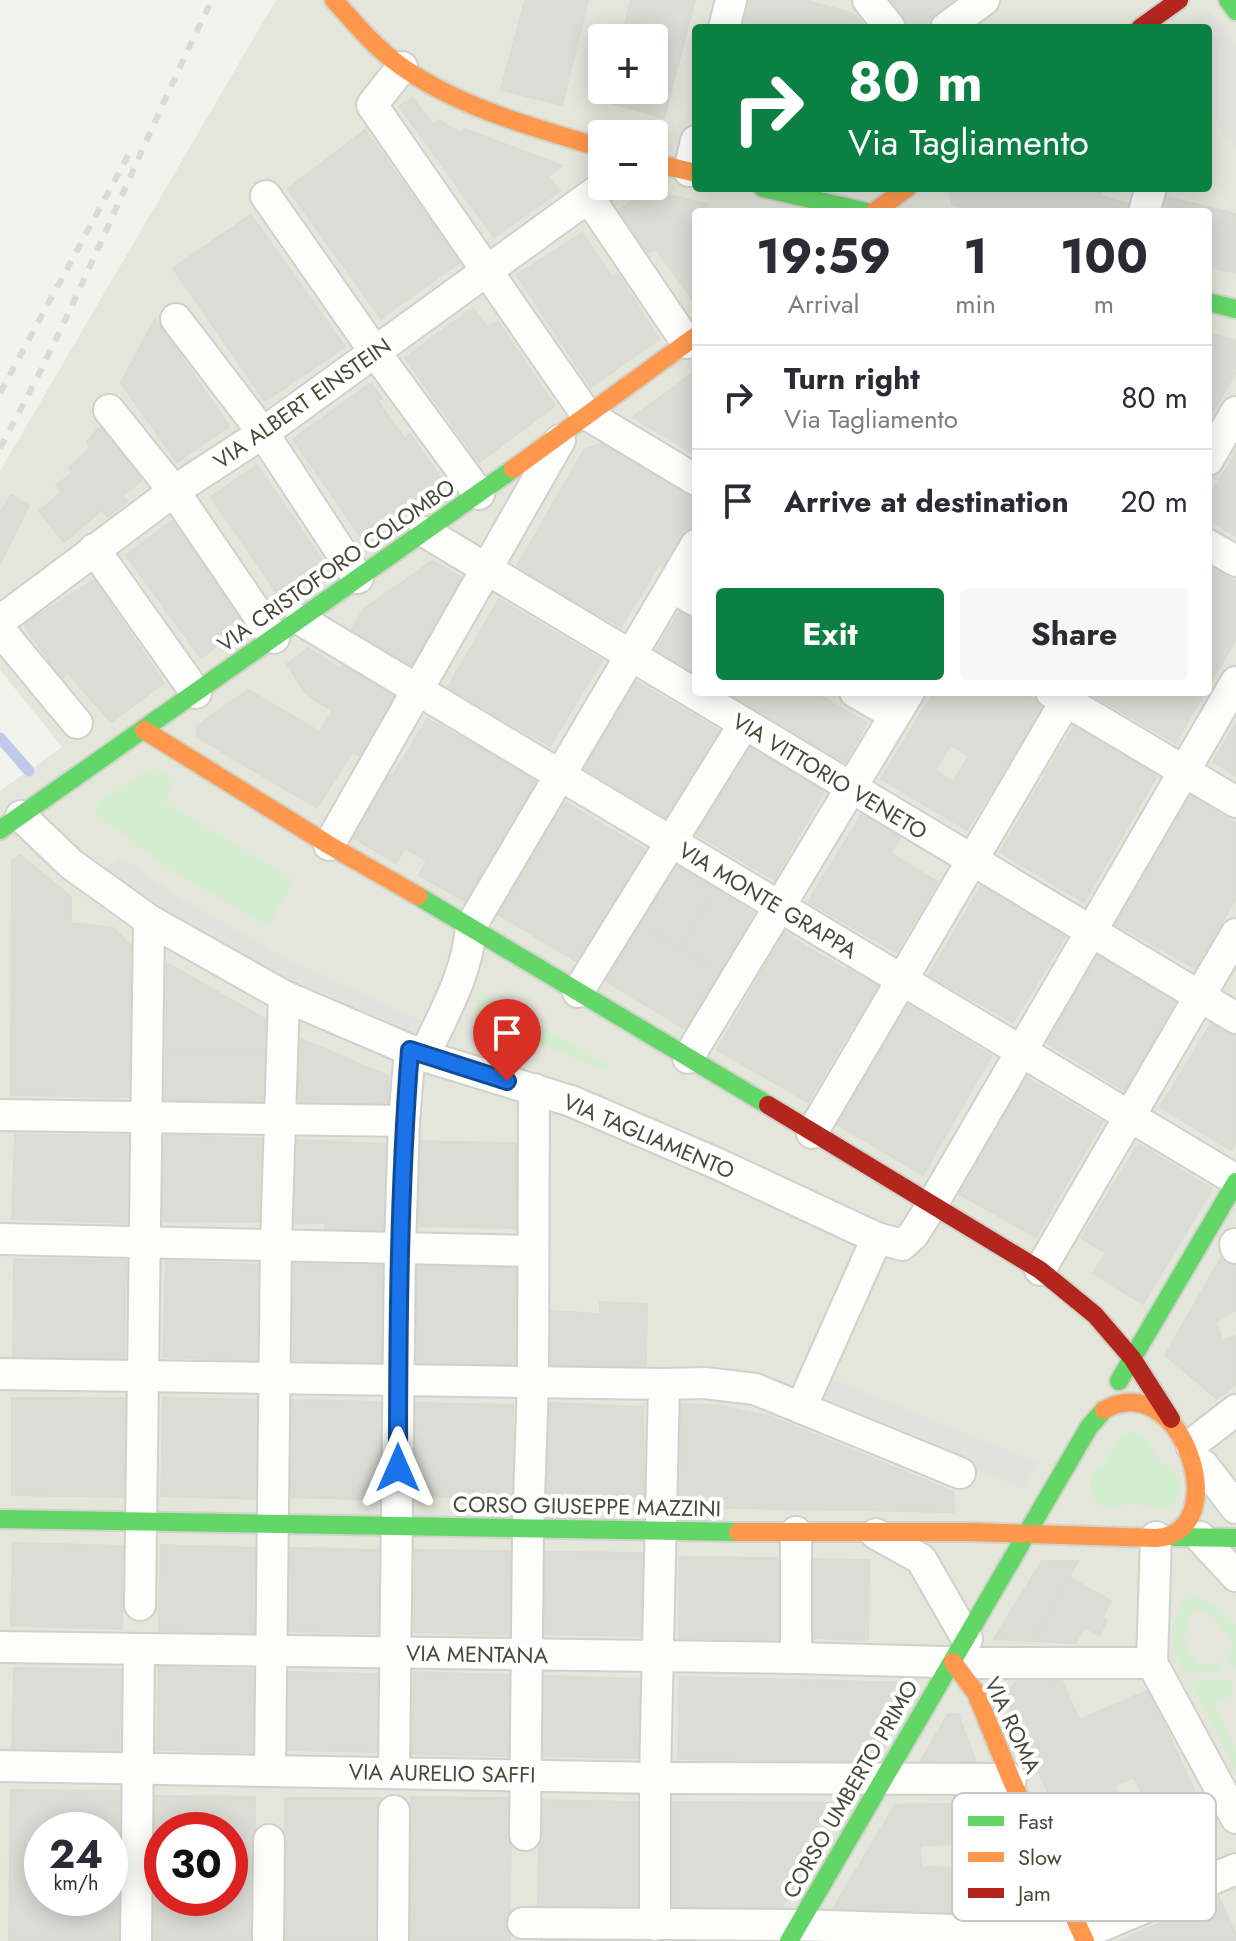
<!DOCTYPE html>
<html lang="en">
<head>
<meta charset="utf-8">
<style>
	body { margin:0; font-family:Jost,sans-serif; background:#f7f7f7; color:#2b2b33; height:100vh; display:flex; flex-direction:column; font-size:30px; white-space:nowrap }
	* { box-sizing:border-box; margin:0 }
	p { font-size:26px; color:#7c7c81 }
	.icon { flex:none; width:44px; height:44px; fill:none; stroke:currentColor; stroke-width:2; stroke-linecap:round; stroke-linejoin:round }
	.map { position:relative; flex:1; overflow:hidden }
	.sheet { position:absolute; left:692px; top:208px; width:520px; height:488px; display:flex; flex-direction:column; background:#fff; border-radius:8px; box-shadow:0 4px 20px #0003 }
	.sheet>* { flex:none }
	.banner { position:absolute; left:692px; top:24px; width:520px; height:168px; border-radius:8px; box-shadow:0 4px 20px #0003; background:#0b8043; color:#fff; overflow:hidden }
	.fabs { position:absolute; left:588px; top:24px; display:grid; gap:16px }
	.fabs a { display:grid; place-items:center; width:80px; height:80px; border-radius:8px; background:#fff; box-shadow:0 4px 20px #0003; font-size:40px }
	.speed { position:absolute; left:24px; top:1812px; display:flex; gap:16px; font-size:40px; font-weight:700; text-align:center }
	.speed>* { display:grid; place-content:center; width:104px; height:104px; border-radius:50%; background:#fff; box-shadow:0 4px 20px #0003; line-height:1 }
	.speed small { font-size:20px; font-weight:400 }
	.speed .limit { border:12px solid #d22; background:#fff; color:#111 }
	.pin { position:absolute; display:grid; place-items:center; width:68px; height:68px; color:#fff; margin:-82px -34px; border-radius:50% 50% 50% 0; rotate:-45deg; box-shadow:0 0 8px #0007 }
	.pin .icon { rotate:45deg }
	.me { position:absolute; width:88px; margin:-44px; rotate:0deg; stroke-linejoin:round; filter:drop-shadow(0 0 6px #0008) }
	.turn { display:flex; align-items:center; gap:28px; height:168px; padding:0 24px; font-size:36px }
	.turn .icon { width:104px; height:104px; stroke-width:2.5 }
	.turn b { display:block; font-size:56px; line-height:68px }
	.eta { display:flex; justify-content:space-evenly; align-items:center; height:136px; text-align:center }
	.eta b { font-size:48px; font-weight:700; line-height:56px }
	.action { display:flex; gap:16px; margin-top:auto; padding:16px 24px }
	.action a { flex:1; height:92px; border-radius:8px; background:#0b8043; color:#fff; font-size:32px; font-weight:700; line-height:92px; text-align:center }
	.action a+a { background:#f7f7f7; color:#2b2b33 }
	ul { padding:0; list-style:none }
	li { display:flex; align-items:center; gap:24px; height:104px; padding:0 24px; border-top:2px solid #e1e1e2 }
	li div { flex:1 }
	li b { display:block; font-size:30px }
	li em { font-style:normal }
	.map>svg:first-child { display:block }
	.residential { fill:#e4e6dc; fill-rule:evenodd }
	.green { fill:#d4eccf }
	.parking { fill:#e1e2dd }
	.lines { fill:none; stroke-linecap:round; stroke-linejoin:round }
	.stream { stroke:#c2c7ec; stroke-width:11 }
	.building { fill:#dbdcd6; stroke:#dadbd3; stroke-width:2; fill-rule:evenodd }
	.street-casing { stroke:#d0d1cb; stroke-width:34 }
	.fast-casing { stroke:#d0d3c7; stroke-width:22 }
	.slow-casing { stroke:#d0d3c7; stroke-width:22 }
	.jam-casing { stroke:#d0d3c7; stroke-width:22 }
	.street { stroke:#fdfdfc; stroke-width:30 }
	.fast { stroke:#63d668; stroke-width:18 }
	.slow { stroke:#ff974d; stroke-width:18 }
	.jam { stroke:#b3261e; stroke-width:18 }
	.rail { stroke:#dadad9; stroke-width:6; stroke-dasharray:10 10; stroke-linecap:butt }
	.route-casing { stroke:#114b97; stroke-width:20 }
	.route { stroke:#1a73e8; stroke-width:14 }
	.labels { text-anchor:middle; dominant-baseline:central; stroke-width:8; stroke-linejoin:round; paint-order:stroke }
	.street-label { font-size:22px; fill:#474939; stroke:#fff }
	.key { fill:#fff; stroke:#c8c8c4; stroke-width:2 }
	.key-label { font-size:22px; fill:#474939 }
</style>
</head>
<body>
<div class="map">
<svg width="1236" height="1941" viewBox="0 0 1236 1941">
	<rect width="100%" height="100%" fill="#f2f3ed"/>
	<path class="residential" d="M276,0H1236V1941H0V791L62,747L0,670V471ZM696,28H1208V188H696ZM602,38H654V90H602ZM602,134H654V186H602ZM696,212H1208V692H696ZM42,1830H110V1898H42ZM162,1830H230V1898H162Z"/>
	<g class="green">
		<polygon points="152,768 176,779 164,802 294,880 268,926 164,866 95,813 99,801"/>
		<polygon points="481,992 610,1067 605,1070 475,1017 476,1002"/>
		<path d="M1134,1432C1150,1438 1150,1445 1157,1458C1166,1471 1189,1475 1179,1496C1177,1502 1173,1506 1167,1508C1155,1512 1143,1503 1131,1504C1123,1505 1115,1509 1107,1507C1093,1504 1084,1485 1094,1473C1097,1468 1103,1466 1107,1460C1115,1445 1115,1436 1134,1432Z"/>
		<path d="M1195,1597C1213,1601 1223,1612 1236,1625V1665L1233,1668L1225,1660L1231,1654L1232,1640L1211,1614L1199,1609C1172,1624 1187,1681 1220,1662L1223,1672L1185,1673C1170,1646 1167,1625 1185,1599Z"/>
		<polygon points="1230,1680 1233,1692 1214,1706 1236,1748 1236,1769 1190,1682"/>
	</g>
	<g class="parking">
		<polygon points="1207,11 1236,46 1236,149 1208,111 1208,28 1184,28"/>
		<polygon points="122,858 184,900 285,958 421,1021 412,1039 277,979 171,919 100,871"/>
		<polygon points="832,1379 1038,1463 1024,1489 821,1405"/>
	</g>
	<g class="lines">
		<polyline class="stream" points="0,738 29,771"/>
	</g>
	<g class="building">
		<polygon points="525,0 588,0 562,105 501,90"/>
		<polygon points="631,0 695,0 664,118 604,101 607,90 654,90 654,38 621,38"/>
		<polygon points="749,0 804,0 851,13 868,28 742,28"/>
		<polygon points="890,0 955,0 920,28 912,28"/>
		<polygon points="412,98 434,125 439,120 460,133 465,129 562,166 548,176 560,191 494,237 399,106"/>
		<polygon points="365,130 460,262 381,318 288,189"/>
		<polygon points="956,188 1102,188 1100,196 1133,205 1131,212 982,212 952,204 950,193"/>
		<polygon points="648,190 708,204 705,212 696,212 696,304 656,249 648,253 618,211"/>
		<polygon points="1163,196 1236,214 1236,273 1208,266 1208,212 1159,212"/>
		<polygon points="251,215 345,347 265,401 173,268"/>
		<polygon points="582,233 612,277 618,275 659,339 591,387 517,275"/>
		<polygon points="473,308 487,327 498,322 555,406 479,462 405,358"/>
		<polygon points="155,319 229,426 177,462 121,383"/>
		<polygon points="1208,333 1236,341 1236,372 1208,420"/>
		<polygon points="696,371 696,455 633,417"/>
		<polygon points="371,383 382,398 377,400 405,439 410,434 446,486 365,543 293,439"/>
		<polygon points="103,423 142,480 122,496 127,501 108,517 102,510 64,542 39,511 62,492 56,485 73,473 69,468 90,448 87,442"/>
		<polygon points="601,443 696,495 696,517 666,569 659,565 621,627 516,568 584,450"/>
		<polygon points="1236,452 1236,536 1208,519 1208,500"/>
		<polygon points="257,465 327,567 282,600 211,497"/>
		<polygon points="11,495 29,506 0,563 0,513"/>
		<polygon points="172,521 246,623 201,658 126,555"/>
		<polygon points="432,561 464,579 411,665 351,630 363,610"/>
		<polygon points="1208,566 1236,582 1236,639 1208,687"/>
		<polygon points="94,580 164,683 111,722 68,673 61,678 24,624"/>
		<polygon points="499,599 602,660 550,746 448,687"/>
		<polygon points="679,612 696,623 696,673 656,650"/>
		<polygon points="308,648 340,669 345,663 400,697 363,758 352,752 317,808 197,737 197,726 248,690 320,732 332,711 305,693 287,664"/>
		<polygon points="634,680 719,730 666,817 584,768"/>
		<polygon points="727,692 814,692 867,723 845,762"/>
		<path d="M934,692H1022L1044,705L967,830L881,779ZM951,745L969,756L953,782L935,770Z"/>
		<polygon points="1094,692 1205,692 1175,743 1092,695"/>
		<polygon points="427,719 537,779 465,901 419,875 427,861 405,848 396,863 350,836 388,773 393,776"/>
		<polygon points="1236,722 1236,776 1213,762"/>
		<polygon points="1074,726 1157,775 1084,902 1000,852"/>
		<polygon points="746,745 824,791 774,880 696,834"/>
		<polygon points="1191,796 1236,824 1236,898 1195,968 1116,924"/>
		<polygon points="565,802 645,850 579,963 498,914"/>
		<polygon points="862,814 900,838 890,853 938,882 896,952 808,902"/>
		<polygon points="20,855 71,897 71,923 113,928 131,946 131,1097 11,1095 12,860"/>
		<polygon points="676,865 716,889 680,948 640,924"/>
		<polygon points="982,884 1067,934 1013,1022 929,975"/>
		<polygon points="716,889 755,914 720,972 680,948"/>
		<polygon points="640,924 720,972 685,1029 606,981"/>
		<polygon points="784,933 847,971 850,965 883,985 859,1027 854,1024 808,1102 717,1050"/>
		<polygon points="1099,954 1176,1000 1125,1091 1047,1043"/>
		<polygon points="167,963 265,1019 266,1055 166,1055"/>
		<polygon points="908,1005 991,1056 923,1175 836,1124"/>
		<polygon points="1212,1022 1236,1036 1236,1142 1231,1150 1160,1107"/>
		<polygon points="294,1036 388,1076 389,1106 292,1104"/>
		<polygon points="166,1055 216,1055 216,1101 165,1100"/>
		<rect x="216" y="1055" width="50" height="46"/>
		<polygon points="1022,1075 1102,1122 1036,1237 956,1192"/>
		<polygon points="15,1135 131,1136 129,1223 12,1219"/>
		<polygon points="165,1135 266,1139 264,1222 160,1221"/>
		<polygon points="292,1140 388,1144 387,1230 325,1229 325,1223 289,1223"/>
		<polygon points="418,1141 516,1143 517,1228 417,1226"/>
		<polygon points="1139,1144 1212,1189 1143,1304 1093,1273 1106,1253 1081,1238"/>
		<polygon points="1228,1246 1236,1264 1236,1310 1215,1322 1223,1341 1236,1336 1236,1384 1217,1399 1165,1355"/>
		<polygon points="14,1259 126,1260 124,1359 13,1357"/>
		<polygon points="166,1261 264,1265 262,1361 163,1357"/>
		<polygon points="290,1264 384,1266 382,1365 287,1359"/>
		<polygon points="417,1266 517,1268 516,1366 417,1366"/>
		<polygon points="600,1302 647,1304 646,1367 547,1365 550,1311 600,1314"/>
		<polygon points="12,1398 125,1398 125,1497 12,1495"/>
		<polygon points="163,1398 262,1400 260,1499 161,1496"/>
		<polygon points="291,1400 385,1402 382,1500 288,1497"/>
		<polygon points="412,1403 513,1405 512,1498 411,1496"/>
		<polygon points="548,1403 643,1407 645,1503 547,1503"/>
		<polygon points="681,1404 720,1406 772,1417 953,1492 954,1512 680,1507"/>
		<polygon points="13,1543 124,1546 122,1629 11,1625"/>
		<polygon points="161,1545 260,1548 258,1634 159,1631"/>
		<polygon points="288,1548 382,1550 381,1633 287,1631"/>
		<polygon points="415,1550 512,1551 511,1635 414,1632"/>
		<polygon points="545,1552 645,1553 644,1636 544,1634"/>
		<polygon points="680,1557 780,1558 781,1640 679,1638"/>
		<polygon points="809,1559 869,1560 868,1640 808,1638"/>
		<polygon points="1042,1561 1078,1561 1033,1641 994,1639"/>
		<polygon points="1069,1577 1111,1601 1102,1618 1107,1621 1099,1636 1085,1627 1075,1643 1033,1641"/>
		<polygon points="159,1667 257,1670 255,1752 157,1750"/>
		<polygon points="14,1668 121,1670 119,1753 12,1751"/>
		<polygon points="285,1672 381,1674 380,1752 284,1750"/>
		<polygon points="414,1672 510,1675 508,1756 412,1754"/>
		<polygon points="544,1676 641,1679 639,1758 543,1756"/>
		<polygon points="680,1677 915,1683 867,1761 678,1759"/>
		<polygon points="1019,1679 1062,1681 1079,1720 1149,1690 1194,1791 1150,1811 1134,1777 1114,1785 1131,1820 1123,1822 1138,1857 1151,1851 1163,1879 1098,1907 1005,1694"/>
		<polygon points="948,1714 958,1714 976,1763 920,1762"/>
		<path d="M11,1790L120,1791L118,1941H9ZM42,1830H110V1898H42Z"/>
		<path d="M155,1796L255,1797L254,1941H154ZM162,1830H230V1898H162Z"/>
		<polygon points="411,1797 511,1798 510,1941 410,1941"/>
		<rect x="285" y="1798" width="96" height="143"/>
		<polygon points="540,1800 639,1802 637,1912 538,1911"/>
		<polygon points="673,1802 844,1803 777,1916 673,1913"/>
		<path d="M995,1803L1044,1917L830,1914L895,1805ZM969,1844L970,1868L921,1867L920,1845Z"/>
		<polygon points="1218,1896 1236,1935 1236,1941 1121,1941"/>
		<polygon points="758,1936 762,1941 541,1941 541,1938"/>
	</g>
	<g class="lines">
		<g class="street-casing">
			<g id="street">
				<polyline points="868,0 890,28"/>
				<polyline points="724,28 731,0"/>
				<polyline points="946,28 984,0"/>
				<polyline points="402,67 372,105 586,414 696,480"/>
				<polyline points="689,171 696,141"/>
				<polyline points="266,196 375,352 479,494"/>
				<polyline points="589,198 687,343"/>
				<polyline points="1144,212 1151,188"/>
				<polyline points="176,319 263,433 358,578"/>
				<polyline points="109,410 174,491 274,638"/>
				<polyline points="1208,460 1236,412"/>
				<polyline points="425,532 1236,1018"/>
				<polyline points="1208,545 1236,561"/>
				<polyline points="94,549 196,693"/>
				<polyline points="672,587 696,601"/>
				<polyline points="301,620 1236,1180"/>
				<polyline points="0,621 174,491 263,433 604,186"/>
				<polyline points="0,630 77,723"/>
				<polyline points="855,692 895,715"/>
				<polyline points="1051,692 1236,802"/>
				<polyline points="21,816 71,864 149,920 284,996 424,1056 571,1101 718,1164 877,1238 902,1245 913,1235 932,1205 1236,682"/>
				<polyline points="329,845 560,440"/>
				<polyline points="578,992 744,724"/>
				<path d="M424,1056C443,1015 468,973 471,926L696,545"/>
				<polyline points="688,1058 909,692"/>
				<polyline points="0,1115 404,1121"/>
				<polyline points="812,1133 1071,692"/>
				<polyline points="0,1239 533,1251"/>
				<polyline points="1235,1244 1236,1248"/>
				<polyline points="1040,1270 1236,934"/>
				<polyline points="0,1374 664,1384 705,1383 755,1389 960,1473"/>
				<polyline points="801,1408 877,1238"/>
				<polyline points="1191,1445 1236,1410"/>
				<polyline points="1203,1465 1236,1508"/>
				<polyline points="796,1532 796,1658"/>
				<polyline points="876,1534 921,1559 967,1639"/>
				<polyline points="1156,1537 1152,1663 1236,1818"/>
				<polyline points="1200,1537 1236,1576"/>
				<polyline points="140,1605 149,920"/>
				<polyline points="0,1647 796,1658 979,1663 1152,1663"/>
				<polyline points="0,1766 655,1778 1011,1779"/>
				<polyline points="270,1771 276,1244 284,996"/>
				<polyline points="394,1772 400,1248 404,1121 410,1050"/>
				<polyline points="525,1835 528,1530 533,1382 534,1089"/>
				<polyline points="523,1923 798,1925 1082,1934 1236,1869"/>
				<polyline points="655,1925 655,1778 664,1384"/>
				<polyline points="136,1941 139,1649"/>
				<polyline points="268,1941 269,1840"/>
				<polyline points="393,1941 394,1811"/>
			</g>
		</g>
		<g class="fast-casing">
			<g id="fast">
				<polyline points="1228,0 1236,11"/>
				<polyline points="763,188 867,212"/>
				<polyline points="1208,302 1236,309"/>
				<polyline points="0,830 513,469"/>
				<polyline points="418,896 768,1105"/>
				<polyline points="1119,1381 1236,1182"/>
				<polyline points="0,1519 738,1532"/>
				<polyline points="1174,1537 1236,1538"/>
				<polyline points="789,1941 1089,1427 1104,1410"/>
			</g>
		</g>
		<g class="slow-casing">
			<g id="slow">
				<path d="M334,0C353,21 371,43 394,61C453,106 532,127 602,148"/>
				<polyline points="654,163 696,173"/>
				<polyline points="874,212 907,188"/>
				<polyline points="513,469 696,336"/>
				<polyline points="144,730 329,845 418,896"/>
				<path d="M738,1532H970L1156,1538C1236,1534 1183,1365 1104,1410"/>
				<polyline points="953,1662 976,1693 1011,1779 1085,1941"/>
			</g>
		</g>
		<g class="jam-casing">
			<g id="jam">
				<polyline points="1140,28 1179,0"/>
				<polyline points="768,1105 1040,1270 1095,1315 1132,1358 1171,1419"/>
			</g>
		</g>
		<use href="#street" class="street"/>
		<use href="#fast" class="fast"/>
		<use href="#slow" class="slow"/>
		<use href="#jam" class="jam"/>
		<g class="rail">
			<polyline points="0,393 129,154"/>
			<path d="M0,448C80,303 139,148 212,0"/>
		</g>
	</g>
	<g class="lines">
		<g class="route-casing">
			<path id="route" d="M398,1468C398,1328 399,1189 410,1050L507,1081"/>
		</g>
		<use href="#route" class="route"/>
	</g>
	<g class="labels">
		<g class="street-label">
			<text transform="translate(302 403) rotate(-35)">VIA ALBERT EINSTEIN</text>
			<text transform="translate(336 565) rotate(-35)">VIA CRISTOFORO COLOMBO</text>
			<text transform="translate(830 776) rotate(31)">VIA VITTORIO VENETO</text>
			<text transform="translate(768 900) rotate(31)">VIA MONTE GRAPPA</text>
			<text transform="translate(649 1136) rotate(23)">VIA TAGLIAMENTO</text>
			<text transform="translate(587 1506) rotate(1)">CORSO GIUSEPPE MAZZINI</text>
			<text transform="translate(477 1654) rotate(1)">VIA MENTANA</text>
			<text transform="translate(1013 1725) rotate(65)">VIA ROMA</text>
			<text transform="translate(442 1773) rotate(1)">VIA AURELIO SAFFI</text>
			<text transform="translate(850 1789) rotate(-60)">CORSO UMBERTO PRIMO</text>
		</g>
	</g>
	<rect x="952" y="1793" width="264" height="128" rx="12" class="key"/>
	<rect x="968" y="1816" width="36" height="10" fill="#63d668"/>
	<rect x="968" y="1852" width="36" height="10" fill="#ff974d"/>
	<rect x="968" y="1888" width="36" height="10" fill="#b3261e"/>
	<g class="key-label">
		<text x="1018" y="1829">Fast</text>
		<text x="1018" y="1865">Slow</text>
		<text x="1018" y="1901">Jam</text>
	</g>
</svg>
<div class="fabs">
<a>+</a>
<a>−</a>
</div>
<div class="speed"><div>24<small>km/h</small></div><div class="limit">30</div></div>
<div class="pin" style="left:507px;top:1081px;background:#d93025"><svg class="icon" aria-label="arrive" viewBox="0 0 24 24"><path d="M6 21V4h12l-3 4 3 4H6"/></svg></div>
<svg class="me" style="left:398px;top:1468px" viewBox="-20 -20 40 40"><path d="M0-17L14 15 0 8-14 15z" fill="#1a73e8" stroke="#fff" stroke-width="4"/></svg>
<div class="banner">
<div class="turn"><svg class="icon" aria-label="right" viewBox="0 0 24 24"><path d="M7 20v-9h11M14 6l5 5-5 5"/></svg><div><b>80 m</b>Via Tagliamento</div></div>
</div>
<section class="sheet">
<div class="eta">
<div><b>19:59</b><p>Arrival</p></div>
<div><b>1</b><p>min</p></div>
<div><b>100</b><p>m</p></div>
</div>
<ul>
<li><svg class="icon" aria-label="right" viewBox="0 0 24 24"><path d="M7 20v-9h11M14 6l5 5-5 5"/></svg><div><b>Turn right</b><p>Via Tagliamento</p></div><em>80 m</em></li>
<li><svg class="icon" aria-label="arrive" viewBox="0 0 24 24"><path d="M6 21V4h12l-3 4 3 4H6"/></svg><div><b>Arrive at destination</b></div><em>20 m</em></li>
</ul>
<div class="action"><a>Exit</a><a>Share</a></div>
</section>
</div>
</body>
</html>
